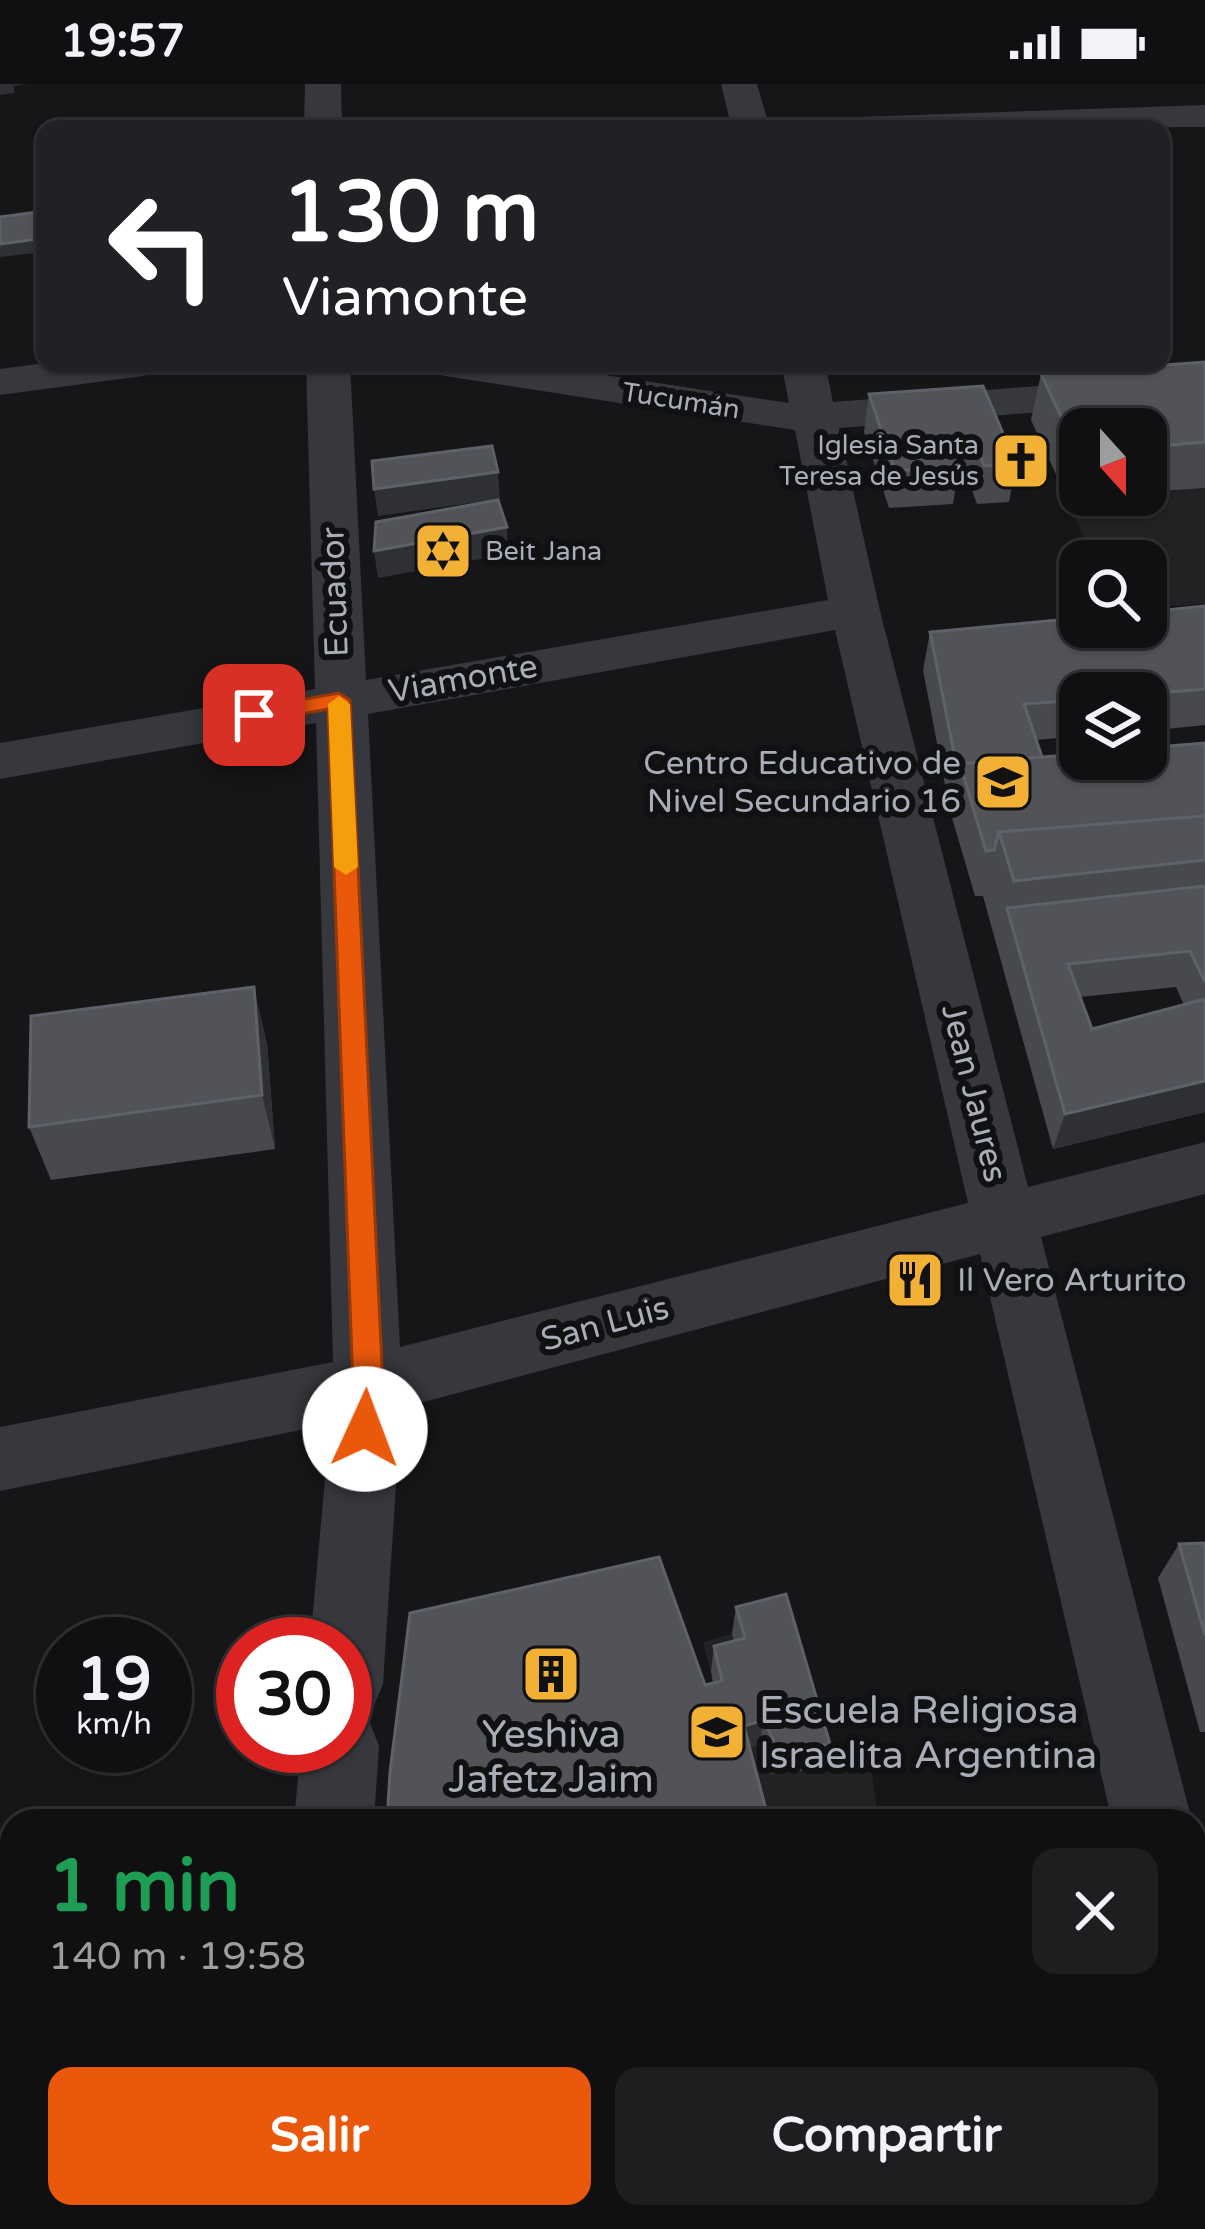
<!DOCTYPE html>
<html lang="es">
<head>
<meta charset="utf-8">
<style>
	body { margin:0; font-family:"Varela Round",sans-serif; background:#1e1e20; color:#f1f3f6; height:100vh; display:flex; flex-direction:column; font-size:45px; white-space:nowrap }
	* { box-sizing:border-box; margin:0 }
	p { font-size:39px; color:#9c9d9f }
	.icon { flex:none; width:66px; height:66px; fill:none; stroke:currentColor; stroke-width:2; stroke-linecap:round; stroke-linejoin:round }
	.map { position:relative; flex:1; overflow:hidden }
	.panel { position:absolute; left:0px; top:1725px; width:1206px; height:420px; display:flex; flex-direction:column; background:#101012; border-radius:36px 36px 0 0; box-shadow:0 3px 9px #0004,0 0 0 3px #303032 }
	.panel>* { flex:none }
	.banner { position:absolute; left:36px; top:36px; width:1134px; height:252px; border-radius:24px; box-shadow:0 3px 9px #0004,0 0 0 3px #303032; background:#202124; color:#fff; overflow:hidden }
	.needle { width:78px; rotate:159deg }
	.fabs { position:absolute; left:1059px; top:324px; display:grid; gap:24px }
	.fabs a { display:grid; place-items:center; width:108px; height:108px; border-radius:24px; background:#101012; box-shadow:0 3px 9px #0004,0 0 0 3px #303032; font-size:60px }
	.speed { position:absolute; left:36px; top:1533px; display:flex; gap:24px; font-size:60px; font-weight:700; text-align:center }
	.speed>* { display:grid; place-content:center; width:156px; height:156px; border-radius:50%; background:#101012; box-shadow:0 3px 9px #0004,0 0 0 3px #303032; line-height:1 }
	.speed small { font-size:30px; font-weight:400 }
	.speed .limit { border:18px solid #d22; background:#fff; color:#111 }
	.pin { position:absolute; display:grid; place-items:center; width:102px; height:102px; color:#fff; margin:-51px; border-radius:24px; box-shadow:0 6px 18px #0006 }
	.me { position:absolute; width:132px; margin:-66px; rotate:2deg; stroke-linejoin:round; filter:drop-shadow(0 0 9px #0008) }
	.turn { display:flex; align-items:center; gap:42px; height:252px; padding:0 48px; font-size:54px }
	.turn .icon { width:156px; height:156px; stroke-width:2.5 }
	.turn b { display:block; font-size:84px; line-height:102px }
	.round { display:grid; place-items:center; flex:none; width:126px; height:126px; border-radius:24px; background:#1e1e20 }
	.head { display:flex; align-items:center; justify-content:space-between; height:204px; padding:0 48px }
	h1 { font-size:72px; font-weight:700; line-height:90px; color:#1e9e55 }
	.cta { display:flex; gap:24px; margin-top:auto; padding:24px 48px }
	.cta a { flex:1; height:138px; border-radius:24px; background:#ea580c; color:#fff; font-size:48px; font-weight:700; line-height:138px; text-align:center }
	.cta a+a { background:#1e1e20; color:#f1f3f6 }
	.status { display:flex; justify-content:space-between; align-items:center; height:84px; padding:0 60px; background:#101012; direction:ltr }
	.status svg { height:33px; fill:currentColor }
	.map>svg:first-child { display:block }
	.built { fill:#222225 }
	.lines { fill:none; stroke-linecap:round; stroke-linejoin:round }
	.minor { fill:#37383d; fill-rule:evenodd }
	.wall { fill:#47494d; fill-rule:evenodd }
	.shaded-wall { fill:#2f3033 }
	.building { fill:#525359; stroke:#5f6168; stroke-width:3 }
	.route { fill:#ea580c; stroke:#983908; stroke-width:3 }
	.slow { fill:#f59e0b }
	.labels { text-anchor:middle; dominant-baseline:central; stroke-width:12; stroke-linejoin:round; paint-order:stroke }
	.far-street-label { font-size:27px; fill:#a8adb8; stroke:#111113 }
	.far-poi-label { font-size:27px; fill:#a8adb8; stroke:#111113; text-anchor:end }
	.street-label { font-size:33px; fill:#a8adb8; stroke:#111113 }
	.poi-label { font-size:33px; fill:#a8adb8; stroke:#111113; text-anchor:end }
	.near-poi-label { font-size:39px; fill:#a8adb8; stroke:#111113; text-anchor:start }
</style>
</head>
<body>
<div class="status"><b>19:57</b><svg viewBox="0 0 49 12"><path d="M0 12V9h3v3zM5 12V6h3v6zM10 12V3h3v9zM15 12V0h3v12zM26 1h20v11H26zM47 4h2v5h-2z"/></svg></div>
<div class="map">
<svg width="1205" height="2145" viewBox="0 0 1205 2145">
	<rect width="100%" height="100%" fill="#161618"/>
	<g class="built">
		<polygon points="1205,404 1205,520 1146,524 1146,477 1094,477 1067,414"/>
		<polygon points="780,1537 823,1683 849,1682 869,1671 879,1737 395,1737 718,1620 703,1558"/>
	</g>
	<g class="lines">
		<g class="minor">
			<polygon points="305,0 341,0 342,45 304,45"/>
			<polygon points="721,0 757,0 770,45 732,45"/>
			<polygon points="1205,21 1205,43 810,45 816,37 829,34"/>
			<polygon points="45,279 165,279 158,288 143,292 0,311 0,285"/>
			<path d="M306,279H350L366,596L828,516L795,346L445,292L430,288L423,279H526L789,319L781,279H825L833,318L1205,289V315L839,344L880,527L1028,1103L1205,1058V1110L1041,1153L1192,1737H1112L980,1170L401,1324L383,1600L372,1626L360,1631L368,1634L379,1662L374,1737H294L301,1662H345V1560H310L330,1340L0,1407V1343L333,1278L316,639L0,695V659L315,605ZM835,546L968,1119L400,1263L368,630Z"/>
			<polygon points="1194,1867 1205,1872 1205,1997 1194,1992"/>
			<polygon points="259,2133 349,2133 348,2145 258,2145"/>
		</g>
	</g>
	<g class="wall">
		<polygon points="1205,278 1205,404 1146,408 1146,345 1080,345 1080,411 1112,411 1067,414 1031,336 1041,290"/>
		<polygon points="983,302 1016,380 1009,418 977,420 966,390 958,390 953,420 889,424 864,348 869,310"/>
		<path d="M1205,522V641L1146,647V609H1080V652L1036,656L1042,673L1205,659V1028L1053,1065L983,812H975L950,727L923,586L930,548ZM1176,903L1184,921L1092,945L1080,913Z"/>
		<polygon points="267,959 275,1065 51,1096 29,1043"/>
		<polygon points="1205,1459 1205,1648 1200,1648 1158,1494 1179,1460"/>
		<polygon points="736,1523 830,1660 823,1684 772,1690 759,1660 749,1663 705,1601 713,1599 711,1587 714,1562 734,1557 732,1549"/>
		<polygon points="12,1773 12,2057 0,2058 0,1774"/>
	</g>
	<g class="shaded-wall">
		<polygon points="0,0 25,0 14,2 14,9 0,11"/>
		<polygon points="45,154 45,168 0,173 0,160"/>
		<polygon points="498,388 500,415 378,432 374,405"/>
		<polygon points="507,443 508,470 378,494 374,467"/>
		<polygon points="254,903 267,959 275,1065 262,1011"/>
		<polygon points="1205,997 1205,1028 1053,1065 1065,1030"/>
		<polygon points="764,1636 759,1660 739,1665 744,1642"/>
		<polygon points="386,2133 424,2133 386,2145 377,2145 371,2138"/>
		<polygon points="796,2133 805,2133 801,2137 782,2145 767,2145"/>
	</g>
	<g class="building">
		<polygon points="45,127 45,154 0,160 0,133"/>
		<polygon points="1205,278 1205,358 1146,363 1146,345 1080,345 1080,368 1078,368 1041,290"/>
		<polygon points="983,302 1016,380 984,382 973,352 951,354 959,383 895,387 869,310"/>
		<polygon points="492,362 498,388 374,405 372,377"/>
		<polygon points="498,416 507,443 374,467 376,438"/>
		<polygon points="1205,522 1205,605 1146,610 1080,609 1080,616 1024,620 1042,673 960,680 958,689 930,548 1080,534 1080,543 1146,543 1146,528"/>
		<polygon points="1205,659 1205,732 999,748 994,766 986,767 960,680 1080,670 1080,675 1146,675 1146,664"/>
		<polygon points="1205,732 1205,776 1014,797 999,748"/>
		<polygon points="1205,802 1205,898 1190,867 1068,880 1092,945 1205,915 1205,997 1065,1030 1007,824"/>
		<polygon points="254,903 262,1011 29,1043 31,932"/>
		<polygon points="1205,1459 1205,1551 1179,1460"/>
		<polygon points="659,1473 705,1601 722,1597 714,1562 745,1554 736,1523 786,1510 830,1660 778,1667 764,1636 744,1642 769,1737 387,1737 390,1688 410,1529"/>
		<polygon points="12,1773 12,2035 0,2036 0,1774"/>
		<polygon points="563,2133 796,2133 767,2145 567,2145"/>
	</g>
	<polygon class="route" points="339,609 350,616 383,1302 376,1354 365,1358 354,1354 350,1345 353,1302 328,625 254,639 243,631 254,624"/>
	<polygon class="slow" points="339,612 350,620 358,783 346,791 334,783 328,620"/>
	<defs>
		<g id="church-square" transform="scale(3)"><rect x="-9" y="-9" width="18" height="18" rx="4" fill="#f2b134" stroke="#111113"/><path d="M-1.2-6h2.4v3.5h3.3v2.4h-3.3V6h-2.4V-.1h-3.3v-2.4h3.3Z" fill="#111"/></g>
		<g id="synagogue-square" transform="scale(3)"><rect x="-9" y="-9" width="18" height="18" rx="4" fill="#f2b134" stroke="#111113"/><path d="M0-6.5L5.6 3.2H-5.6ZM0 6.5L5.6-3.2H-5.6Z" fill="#111"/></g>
		<g id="school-square" transform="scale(3)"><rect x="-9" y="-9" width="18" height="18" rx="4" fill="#f2b134" stroke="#111113"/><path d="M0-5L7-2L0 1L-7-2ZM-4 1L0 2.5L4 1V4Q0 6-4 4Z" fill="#111"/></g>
		<g id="restaurant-square" transform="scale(3)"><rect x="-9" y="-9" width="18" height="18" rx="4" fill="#f2b134" stroke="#111113"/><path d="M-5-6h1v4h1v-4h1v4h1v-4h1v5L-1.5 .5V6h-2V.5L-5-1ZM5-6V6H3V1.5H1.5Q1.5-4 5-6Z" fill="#111"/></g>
		<g id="building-square" transform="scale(3)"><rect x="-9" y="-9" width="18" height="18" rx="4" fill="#f2b134" stroke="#111113"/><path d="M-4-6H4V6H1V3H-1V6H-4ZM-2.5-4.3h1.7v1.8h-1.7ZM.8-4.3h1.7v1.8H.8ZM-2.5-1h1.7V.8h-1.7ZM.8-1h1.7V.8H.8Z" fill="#111"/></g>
	</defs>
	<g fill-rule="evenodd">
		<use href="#church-square" x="1021" y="377"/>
		<use href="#synagogue-square" x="443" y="467"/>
		<use href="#school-square" x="1003" y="698"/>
		<use href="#restaurant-square" x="915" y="1196"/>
		<use href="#building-square" x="551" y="1590"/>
		<use href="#school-square" x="717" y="1648"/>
	</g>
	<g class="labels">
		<g class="far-street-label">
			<text transform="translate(681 317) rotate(9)">Tucumán</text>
		</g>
		<g class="far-poi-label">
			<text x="979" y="361">Iglesia Santa<tspan x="979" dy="31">Teresa de Jesús</tspan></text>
			<text x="485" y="467" text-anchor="start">Beit Jana</text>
		</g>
		<g class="street-label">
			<text transform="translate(335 508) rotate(-92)">Ecuador</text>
			<text transform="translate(463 595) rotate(-10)">Viamonte</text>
			<text transform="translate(974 1009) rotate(76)">Jean Jaures</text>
			<text transform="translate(605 1240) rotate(-15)">San Luis</text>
		</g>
		<g class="poi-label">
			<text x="961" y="679">Centro Educativo de<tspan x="961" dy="38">Nivel Secundario 16</tspan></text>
			<text x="957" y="1196" text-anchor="start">Il Vero Arturito</text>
		</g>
		<g class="near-poi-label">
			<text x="759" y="1626">Escuela Religiosa<tspan x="759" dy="45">Israelita Argentina</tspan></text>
			<text x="551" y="1650" text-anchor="middle">Yeshiva<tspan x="551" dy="45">Jafetz Jaim</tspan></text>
		</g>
	</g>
</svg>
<div class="fabs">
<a><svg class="needle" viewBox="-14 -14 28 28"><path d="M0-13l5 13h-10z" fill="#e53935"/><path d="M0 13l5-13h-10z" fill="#9c9d9f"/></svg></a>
<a><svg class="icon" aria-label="search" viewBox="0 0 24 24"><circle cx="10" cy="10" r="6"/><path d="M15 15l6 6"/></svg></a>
<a><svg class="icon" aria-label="layers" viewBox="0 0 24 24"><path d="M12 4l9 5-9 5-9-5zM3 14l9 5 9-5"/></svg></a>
</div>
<div class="speed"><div>19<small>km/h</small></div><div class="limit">30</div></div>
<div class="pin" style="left:254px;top:631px;background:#d93025"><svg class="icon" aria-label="arrive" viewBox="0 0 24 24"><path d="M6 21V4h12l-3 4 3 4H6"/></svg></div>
<svg class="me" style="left:365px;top:1345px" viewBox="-20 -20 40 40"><circle r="19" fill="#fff"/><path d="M0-13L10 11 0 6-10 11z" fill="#ea580c"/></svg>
<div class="banner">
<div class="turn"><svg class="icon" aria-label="left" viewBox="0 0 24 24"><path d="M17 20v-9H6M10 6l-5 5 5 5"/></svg><div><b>130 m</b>Viamonte</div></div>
</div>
<section class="panel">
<div class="head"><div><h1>1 min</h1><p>140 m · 19:58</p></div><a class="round"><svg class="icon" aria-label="close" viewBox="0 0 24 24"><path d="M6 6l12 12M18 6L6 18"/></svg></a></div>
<div class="cta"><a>Salir</a><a>Compartir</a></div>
</section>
</div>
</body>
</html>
